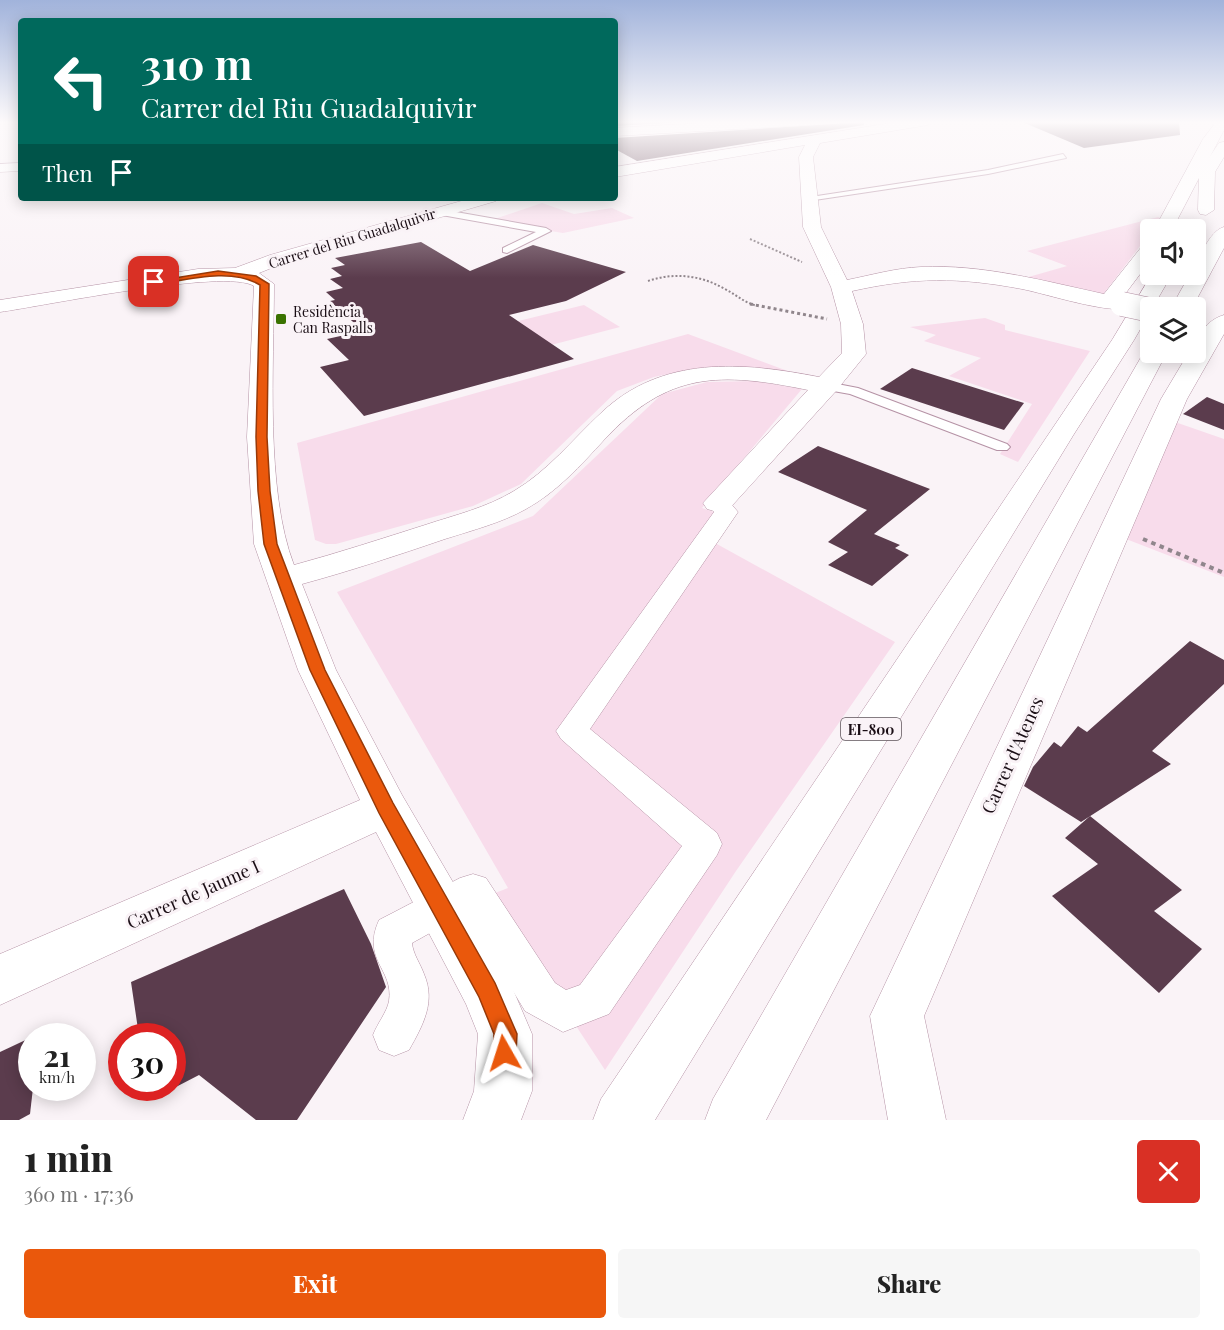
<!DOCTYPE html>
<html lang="en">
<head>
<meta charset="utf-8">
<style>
	body { margin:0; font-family:"Playfair Display",serif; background:#f6f6f6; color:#222; height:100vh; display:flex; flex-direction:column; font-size:22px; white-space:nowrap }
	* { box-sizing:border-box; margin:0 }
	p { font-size:20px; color:#767676 }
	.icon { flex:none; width:33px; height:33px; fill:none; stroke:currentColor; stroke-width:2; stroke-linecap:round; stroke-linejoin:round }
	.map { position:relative; height:1120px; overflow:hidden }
	.panel { display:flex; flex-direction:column; background:#fff; flex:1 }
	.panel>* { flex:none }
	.banner { position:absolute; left:18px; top:18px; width:600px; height:183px; border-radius:6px; box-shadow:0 3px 15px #0003; background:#00695c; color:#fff; overflow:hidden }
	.controls { position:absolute; left:1140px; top:219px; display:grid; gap:12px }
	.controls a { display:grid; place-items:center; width:66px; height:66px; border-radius:6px; background:#fff; box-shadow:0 3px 15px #0003; font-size:30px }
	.speed { position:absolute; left:18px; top:1023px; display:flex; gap:12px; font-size:30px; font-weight:700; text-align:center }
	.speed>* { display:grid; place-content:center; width:78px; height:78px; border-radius:50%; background:#fff; box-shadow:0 3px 15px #0003; line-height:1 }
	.speed small { font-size:15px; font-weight:400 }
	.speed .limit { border:9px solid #d22; background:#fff; color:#111 }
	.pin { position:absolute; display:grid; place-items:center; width:51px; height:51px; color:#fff; margin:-26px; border-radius:12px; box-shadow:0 3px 9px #0006 }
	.me { position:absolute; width:66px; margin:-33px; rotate:354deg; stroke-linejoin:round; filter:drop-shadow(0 0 4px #0008) }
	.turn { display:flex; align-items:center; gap:21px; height:126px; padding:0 24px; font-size:27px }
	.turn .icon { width:78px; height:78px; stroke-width:2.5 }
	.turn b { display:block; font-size:42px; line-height:51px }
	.then { display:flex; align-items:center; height:57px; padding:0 24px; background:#0003; gap:12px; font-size:22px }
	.round { display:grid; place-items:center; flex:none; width:63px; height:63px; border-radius:6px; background:#f6f6f6 }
	.head { display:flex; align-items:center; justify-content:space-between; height:102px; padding:0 24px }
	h1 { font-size:36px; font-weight:800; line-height:45px }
	.button { display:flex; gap:12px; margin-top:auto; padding:12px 24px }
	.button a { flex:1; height:69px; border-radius:6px; background:#ea580c; color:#fff; font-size:24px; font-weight:800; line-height:69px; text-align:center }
	.button a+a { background:#f6f6f6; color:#222 }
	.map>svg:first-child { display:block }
	.green { fill:#f8dceb }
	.building { fill:#5b3c4d }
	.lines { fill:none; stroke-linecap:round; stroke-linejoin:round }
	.service-casing { stroke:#b592a5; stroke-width:2 }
	.pedestrian-casing { stroke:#b592a5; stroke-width:1 }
	.minor-casing { stroke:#b592a5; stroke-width:1 }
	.primary-casing { stroke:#b592a5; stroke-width:1 }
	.trunk-casing { stroke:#b592a5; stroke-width:1 }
	.path-far2 { stroke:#90868c; stroke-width:2; stroke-dasharray:2 2; stroke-linecap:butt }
	.path-far1 { stroke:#90868c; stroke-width:3; stroke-dasharray:3 3; stroke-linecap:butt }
	.path { stroke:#90868c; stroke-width:4; stroke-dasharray:4.5 4.5; stroke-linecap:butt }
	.service { fill:#fff; fill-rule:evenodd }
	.pedestrian { fill:#fff; fill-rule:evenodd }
	.minor { fill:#fff; fill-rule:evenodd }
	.primary { fill:#fff; fill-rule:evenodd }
	.trunk { fill:#fff; fill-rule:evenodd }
	.minor-bridge-far1-casing { stroke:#b592a5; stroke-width:20; stroke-linecap:butt }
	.minor-bridge-casing { stroke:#b592a5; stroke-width:25; stroke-linecap:butt }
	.minor-bridge-far1 { stroke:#fff; stroke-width:19 }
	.minor-bridge { stroke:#fff; stroke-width:24 }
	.route { fill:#ea580c; stroke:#983908; stroke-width:1.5 }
	.poi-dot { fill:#3a7200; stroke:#faf3f7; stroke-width:2 }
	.labels { text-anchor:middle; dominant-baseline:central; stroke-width:6; stroke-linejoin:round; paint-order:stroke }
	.far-street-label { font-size:14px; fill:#1a0e15; stroke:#faf3f7 }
	.far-poi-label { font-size:14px; fill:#1a0e15; stroke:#faf3f7; text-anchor:start }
	.shield { fill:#faf3f7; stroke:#5d5359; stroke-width:1.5 }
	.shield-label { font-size:14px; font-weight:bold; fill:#1a0e15 }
	.near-street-label { font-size:18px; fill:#1a0e15; stroke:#faf3f7 }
</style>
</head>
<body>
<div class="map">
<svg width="1224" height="1120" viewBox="0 0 1224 1120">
	<rect width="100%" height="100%" fill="#faf3f7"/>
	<g class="green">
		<polygon points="542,203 574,214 612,208 634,218 563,233 489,221"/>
		<polygon points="1158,217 1162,219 1150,230 1150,233 1101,297 1018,280 1067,266 1027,251"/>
		<polygon points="584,305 620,327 417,380 387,353"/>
		<polygon points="985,318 1005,325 1005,330 1090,351 1018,462 1000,454 1032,404 949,376 981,358 924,341 936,335 910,327"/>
		<polygon points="688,334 793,373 731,367 691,369 654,377 617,391 521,484 473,506 336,544 326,544 315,540 297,443"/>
		<polygon points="754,381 802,389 702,508 727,516 706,538 895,642 736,871 605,1070 490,895 508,888 337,592 533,516 662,394 707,382"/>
		<polygon points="1175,422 1224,439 1224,577 1126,539"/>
	</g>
	<g class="building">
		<polygon points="615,121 702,121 615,126"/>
		<polygon points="1020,121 1179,121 1180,135 1084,148"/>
		<polygon points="864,122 864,125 637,161 615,149 615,138"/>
		<polygon points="421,242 470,271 533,245 626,272 566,301 509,315 574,359 364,416 320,367 349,360 327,339 363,331 330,301 335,300 326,292 343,288 330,279 342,276 331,268 345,265 335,258"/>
		<polygon points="912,368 1024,403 1004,430 880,389"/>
		<polygon points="1207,397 1224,404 1224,430 1183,414"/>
		<polygon points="818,446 930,489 874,534 900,545 895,548 909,555 872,586 828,565 848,552 828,542 867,510 778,472"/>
		<polygon points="1190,641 1224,660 1224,684 1152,751 1171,764 1081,822 1024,786 1033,767 1054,742 1061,747 1078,726 1087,732"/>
		<polygon points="1090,816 1182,890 1154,911 1202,949 1159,993 1052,896 1098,864 1065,838"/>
		<polygon points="344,889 371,944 386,987 297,1120 256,1120 199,1075 172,1089 172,1036 139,1036 131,982"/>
		<polygon points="32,1037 33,1088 30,1114 19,1120 0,1120 0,1052"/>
	</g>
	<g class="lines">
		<g class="service-casing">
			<g id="service">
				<polygon points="1063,154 1066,158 988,174 808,201 804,198 988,170"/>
				<polygon points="439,209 546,228 551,231 507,253 503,252 503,248 536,232 436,214 434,212"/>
				<polygon points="827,382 858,388 1007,444 1010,447 1007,450 997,450 850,394 822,389 820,386"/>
			</g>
		</g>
		<g class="pedestrian-casing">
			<path id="pedestrian" d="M718,496L726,498L738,512L590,729L717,833L722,844L717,855L609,1014L563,1032L525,1011L466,913L412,943C413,954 420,963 424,974C436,1002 423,1025 409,1050L394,1056L379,1050L373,1035C377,1024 387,1012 389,1001C394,969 361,960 379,920L460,878L473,874L486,878L555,983L566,990L580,985L682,846L561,739L556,731L714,512L706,503L710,498Z"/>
		</g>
		<g class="minor-casing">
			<g id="minor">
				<path d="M904,121H934L928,125L820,143L813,157L821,227L847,280C872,275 896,268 921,267C982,264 1044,281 1104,294L1143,245L1150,244V261L1122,298L1129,300L1133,304L1129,308C1108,314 1047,294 1022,289C958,277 915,277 852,291L863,324L866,354L836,391L729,509L718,512L707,509L703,503L808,390C720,372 668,371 604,440C581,465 557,492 526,509C501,523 473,530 445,539C398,555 350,571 302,584L336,670L402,795L506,973L532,1034V1091L521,1120H463L474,1091L478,1034L466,1004L376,832L0,1005V954L360,800L298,670L254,544L247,437L254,286C226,268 43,306 0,312V300L198,269L235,268L270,255L472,198H498L496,201L284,263L259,273L274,284C274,365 265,490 294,565C338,553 381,539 425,525C455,515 486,508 514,491C548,471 572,440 601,413C662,355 743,362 819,377L842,353L841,324L831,287L803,227L799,157L805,145L615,177V167Z"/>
				<polygon points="1217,121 1224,121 1224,130 1172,230 1154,230 1203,139"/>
				<path d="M1224,315V334L1187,399L924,1016L946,1120H888L870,1016L1161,399L1189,352H1196C1196,335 1207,320 1224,315Z"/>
			</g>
		</g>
		<g class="primary-casing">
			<g id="primary">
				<polygon points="742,121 816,121 810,125 615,136 615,128"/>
				<polygon points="21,163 21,171 0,172 0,164"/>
			</g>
		</g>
		<g class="trunk-casing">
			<g id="trunk">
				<polygon points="1224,142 1224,157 1215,172 1214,210 1206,215 1200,214 1198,210 1199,172 1219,143"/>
				<path d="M1224,227V248L1192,308H1171L1190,274H1196C1196,261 1210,230 1224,227Z"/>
				<polygon points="1152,274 1172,274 1134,340 1074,434 655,1120 593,1120 601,1099 1112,340"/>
				<polygon points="1150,346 1150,352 1167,352 766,1120 705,1120 713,1099 1144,352"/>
			</g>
		</g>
		<g class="path-far2">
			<polyline points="750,239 802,262"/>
			<path d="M648,281C675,272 700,275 725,289C737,295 744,303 758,306"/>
		</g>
		<polyline class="path-far1" points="750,304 827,319"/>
		<polyline class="path" points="1143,539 1224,573"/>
		<use href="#service" class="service"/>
		<use href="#pedestrian" class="pedestrian"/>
		<use href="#minor" class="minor"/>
		<use href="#primary" class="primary"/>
		<use href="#trunk" class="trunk"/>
		<g class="minor-bridge-far1-casing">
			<polyline id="minor-bridge-far1" points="1122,304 1129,306"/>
		</g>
		<g class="minor-bridge-casing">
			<polyline id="minor-bridge" points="1122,304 1150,310"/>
		</g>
		<use href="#minor-bridge-far1" class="minor-bridge-far1"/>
		<use href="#minor-bridge" class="minor-bridge"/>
	</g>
	<linearGradient id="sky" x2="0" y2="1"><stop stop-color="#a1b3db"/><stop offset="0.44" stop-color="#fdfafb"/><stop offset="1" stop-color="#fdfafb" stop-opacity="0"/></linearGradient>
	<rect width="1224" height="278" fill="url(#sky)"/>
	<path class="route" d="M218,271L256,276L269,284L267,437L270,491L277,544L325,670L393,803L495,983L517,1034L516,1053L513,1061L504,1065L496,1061L493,1053L494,1034L479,997L379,813L310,670L264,544L258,491L256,437L260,285C231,267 187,280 154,285L150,282Z"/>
	<rect class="poi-dot" x="275" y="313" width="12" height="12" rx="3"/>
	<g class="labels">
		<g class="far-street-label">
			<text transform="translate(352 238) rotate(-17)">Carrer del Riu Guadalquivir</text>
		</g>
		<g class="far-poi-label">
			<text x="293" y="311">Residència<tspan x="293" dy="16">Can Raspalls</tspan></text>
		</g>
		<rect class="shield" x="841" y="718" width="60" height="22" rx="4.5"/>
		<g class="shield-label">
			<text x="871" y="729">EI-800</text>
		</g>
		<g class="near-street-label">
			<text transform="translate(1012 755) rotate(-66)">Carrer d'Atenes</text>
			<text transform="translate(193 894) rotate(-24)">Carrer de Jaume I</text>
		</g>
	</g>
</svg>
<div class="controls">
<a><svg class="icon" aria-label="sound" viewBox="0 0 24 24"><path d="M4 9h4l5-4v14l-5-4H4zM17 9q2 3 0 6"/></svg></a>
<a><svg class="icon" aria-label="layers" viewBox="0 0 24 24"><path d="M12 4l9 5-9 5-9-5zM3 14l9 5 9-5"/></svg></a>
</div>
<div class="speed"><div>21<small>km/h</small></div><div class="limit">30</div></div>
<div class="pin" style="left:154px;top:282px;background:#d93025"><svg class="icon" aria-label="arrive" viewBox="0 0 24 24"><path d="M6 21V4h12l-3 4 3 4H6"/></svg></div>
<svg class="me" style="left:504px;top:1053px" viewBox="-20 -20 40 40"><path d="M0-17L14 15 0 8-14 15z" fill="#ea580c" stroke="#fff" stroke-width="4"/></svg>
<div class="banner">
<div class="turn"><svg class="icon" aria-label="left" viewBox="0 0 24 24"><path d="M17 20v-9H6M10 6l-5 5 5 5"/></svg><div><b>310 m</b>Carrer del Riu Guadalquivir</div></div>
<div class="then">Then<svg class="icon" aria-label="arrive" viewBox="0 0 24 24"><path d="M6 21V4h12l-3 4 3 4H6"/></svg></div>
</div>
</div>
<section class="panel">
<div class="head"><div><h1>1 min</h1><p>360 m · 17:36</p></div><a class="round" style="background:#d93025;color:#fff"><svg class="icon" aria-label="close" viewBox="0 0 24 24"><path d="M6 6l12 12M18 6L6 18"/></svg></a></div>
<div class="button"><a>Exit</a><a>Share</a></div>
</section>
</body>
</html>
